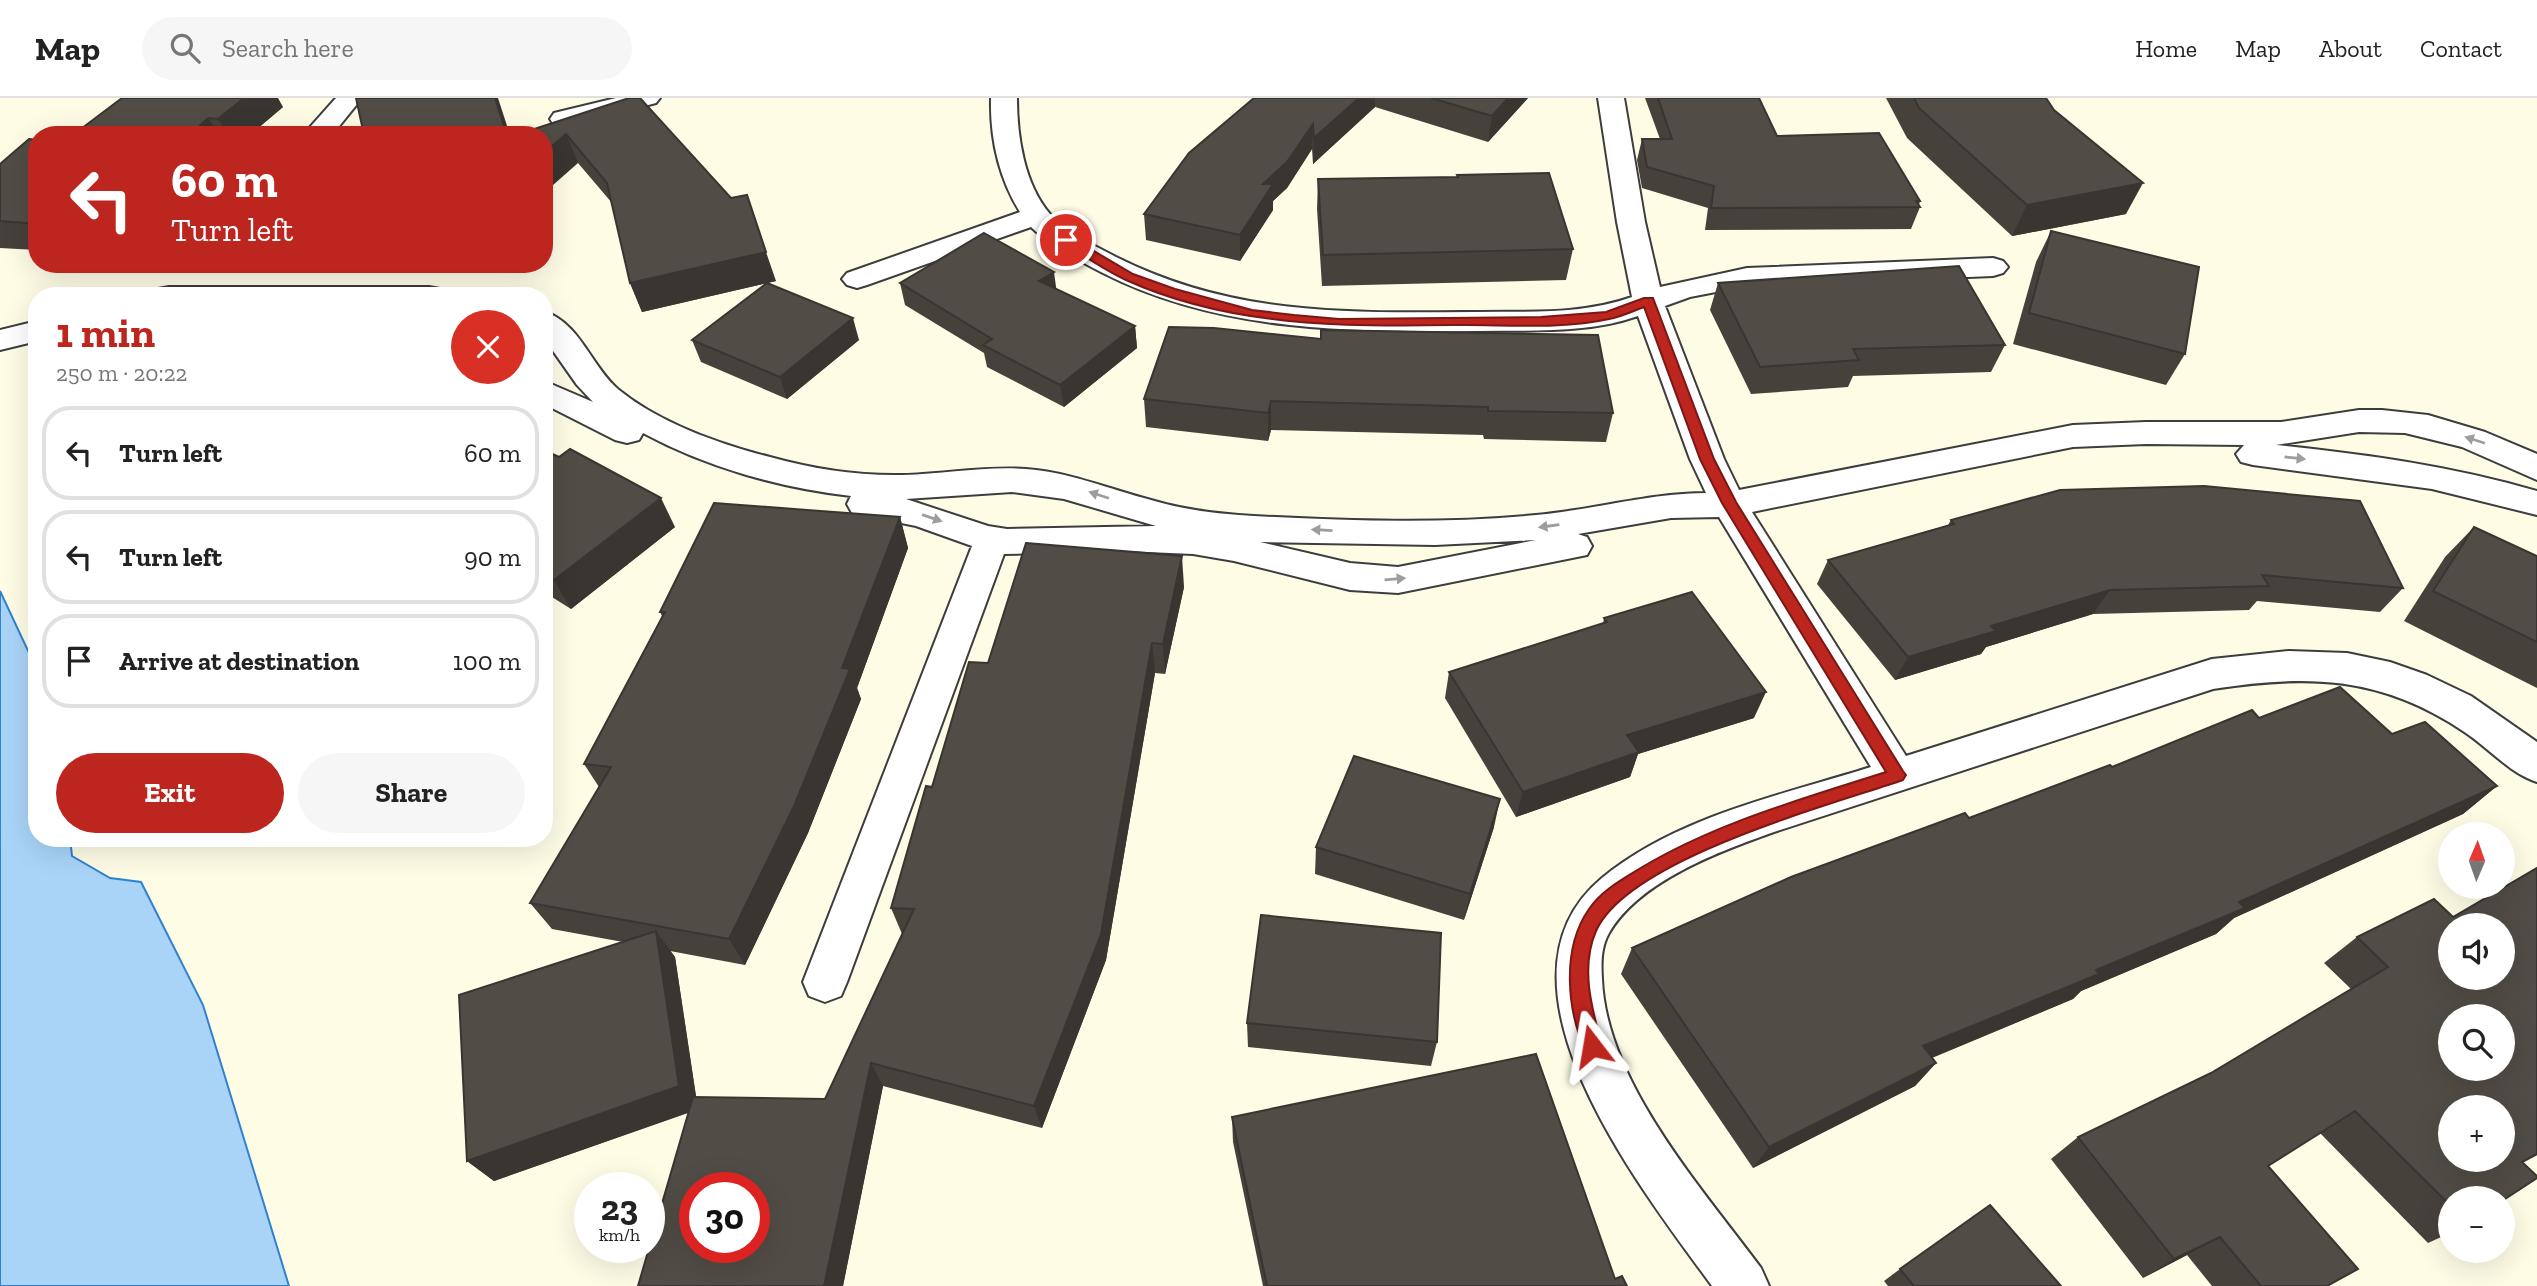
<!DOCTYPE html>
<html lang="en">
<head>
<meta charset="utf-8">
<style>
	body { margin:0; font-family:"Zilla Slab",serif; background:#f6f6f6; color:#222; height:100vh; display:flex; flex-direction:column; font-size:26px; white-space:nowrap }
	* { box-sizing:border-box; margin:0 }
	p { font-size:23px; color:#767676 }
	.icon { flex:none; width:38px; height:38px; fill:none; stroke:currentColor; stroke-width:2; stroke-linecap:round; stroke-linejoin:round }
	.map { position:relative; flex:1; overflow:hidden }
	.side { position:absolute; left:28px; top:189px; width:525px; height:560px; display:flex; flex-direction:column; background:#fff; border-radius:28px; box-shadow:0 7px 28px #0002 }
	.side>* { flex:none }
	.hud { position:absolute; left:28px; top:28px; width:525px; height:147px; border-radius:28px; box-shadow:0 7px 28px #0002; background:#bd251f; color:#fff; overflow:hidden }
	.needle { width:46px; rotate:2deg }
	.fabs { position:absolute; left:2438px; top:724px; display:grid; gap:14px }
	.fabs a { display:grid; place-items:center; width:77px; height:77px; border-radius:50%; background:#fff; box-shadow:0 7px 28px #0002; font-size:35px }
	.speed { position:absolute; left:574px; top:1074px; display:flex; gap:14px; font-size:35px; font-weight:700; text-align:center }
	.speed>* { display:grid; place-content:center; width:91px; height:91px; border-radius:50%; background:#fff; box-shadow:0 7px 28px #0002; line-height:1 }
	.speed small { font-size:18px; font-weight:400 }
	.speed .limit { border:10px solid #d22; background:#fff; color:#111 }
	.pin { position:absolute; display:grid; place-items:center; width:60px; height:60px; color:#fff; margin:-30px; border:4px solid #fff; border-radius:50%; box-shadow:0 2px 7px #0007 }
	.me { position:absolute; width:77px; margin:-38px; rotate:346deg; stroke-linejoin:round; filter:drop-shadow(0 0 5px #0008) }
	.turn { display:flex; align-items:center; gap:24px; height:147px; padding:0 28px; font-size:32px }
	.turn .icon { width:91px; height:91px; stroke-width:2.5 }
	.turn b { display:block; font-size:49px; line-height:60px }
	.round { display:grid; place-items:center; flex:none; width:74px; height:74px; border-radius:37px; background:#f6f6f6 }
	.head { display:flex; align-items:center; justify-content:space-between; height:119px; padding:0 28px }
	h1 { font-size:42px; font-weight:700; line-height:52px; color:#bd251f }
	.primary-button { display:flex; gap:14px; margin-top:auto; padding:14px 28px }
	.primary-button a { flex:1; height:80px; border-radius:42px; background:#bd251f; color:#fff; font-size:28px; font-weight:700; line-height:80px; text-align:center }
	.primary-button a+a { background:#f6f6f6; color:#222 }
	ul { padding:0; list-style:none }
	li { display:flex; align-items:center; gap:21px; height:94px; margin:0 14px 10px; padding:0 14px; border:4px solid #e0e0e0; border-radius:28px }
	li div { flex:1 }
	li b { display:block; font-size:26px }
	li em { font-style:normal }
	header { display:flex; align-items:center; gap:42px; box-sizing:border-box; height:98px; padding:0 35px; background:#fff; border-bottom:2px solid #e0e0e0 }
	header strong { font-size:33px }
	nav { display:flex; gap:38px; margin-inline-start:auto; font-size:24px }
	.search { width:490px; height:63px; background:#f6f6f6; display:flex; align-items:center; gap:18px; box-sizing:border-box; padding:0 24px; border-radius:38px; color:#767676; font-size:26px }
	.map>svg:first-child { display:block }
	.water { fill:#a9d4f8; stroke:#2e82d1; stroke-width:2 }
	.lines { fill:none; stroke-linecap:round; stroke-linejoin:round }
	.minor-casing { stroke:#3d3d3d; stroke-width:4 }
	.minor { fill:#fff; fill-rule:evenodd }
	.wall { fill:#47413c }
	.shaded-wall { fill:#393531 }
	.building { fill:#524c46; stroke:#393531; stroke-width:2; fill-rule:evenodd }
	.oneway { fill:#9d9d9d }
	.route { fill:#bd251f; stroke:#7b1814; stroke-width:2 }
</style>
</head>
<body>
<header>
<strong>Map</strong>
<div class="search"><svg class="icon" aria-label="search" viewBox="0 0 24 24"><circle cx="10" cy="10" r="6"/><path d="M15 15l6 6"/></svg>Search here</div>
<nav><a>Home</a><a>Map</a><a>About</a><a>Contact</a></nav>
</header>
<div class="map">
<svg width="2537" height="1188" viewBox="0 0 2537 1188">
	<rect width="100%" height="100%" fill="#fffce6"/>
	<polygon class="water" points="0,493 37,572 37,740 70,740 72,758 110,780 141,784 203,907 289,1188 0,1188"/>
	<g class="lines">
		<g class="minor-casing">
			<g id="minor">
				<polygon points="336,0 362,0 332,37 303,37"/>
				<polygon points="616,0 660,0 656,5 563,29 554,27 550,21 554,15"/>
				<path d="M991,0H1017C1017,38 1024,86 1050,116C1067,135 1093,147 1116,159C1234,218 1346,215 1475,214C1528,213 1582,217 1632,199L1617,124L1598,0H1624L1645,124L1660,189L1747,170L1993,160L2003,163L2008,169L2003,175L1993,178L1747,188L1690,199L1665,208L1724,361L1739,392L2073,327L2146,324H2281L2359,312H2382L2428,317L2485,334L2537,356V382L2462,349L2405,335L2359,334L2276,347C2364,356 2451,368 2537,393V417L2432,391L2253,367L2241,364L2236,356L2244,347L2146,346L2073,349L1752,414L1906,658L2212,561L2289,553L2347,555L2390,564L2427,577L2471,598L2537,644V684C2509,675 2488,649 2463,633C2381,578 2308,576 2213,591L1774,734C1720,753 1639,783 1609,835C1601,849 1601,865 1602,881C1606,984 1702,1090 1761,1170L1769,1188H1712C1645,1095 1476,885 1602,780C1676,719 1781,697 1871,669L1719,419L1671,420L1578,436L1587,439L1592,448L1587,457L1398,495L1350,492L1234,463L1193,456L1124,453L1004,456L847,884L841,898L825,904L809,898L803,884L972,448L916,428L852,415L847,406L851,398C780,390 706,369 643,335L639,342L627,345L615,342L544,306V283L593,304L577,287L544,240V214C579,223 592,270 619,292C660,325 719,346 770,359C813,371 858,378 903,377C944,376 985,368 1026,371C1069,374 1109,391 1151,402C1184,412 1219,416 1254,418C1347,423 1443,426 1536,417C1593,412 1649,395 1706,395L1690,361L1638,218C1587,236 1530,232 1476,233C1348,234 1219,234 1103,175C1078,162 1052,149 1031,129L867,187L857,190L847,187L842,181L847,175L1020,114C999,80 990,40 991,0ZM1012,394L1064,401L1156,428L1007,431L988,428L906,401ZM1536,442L1398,469L1350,465L1260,444L1435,447Z"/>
				<polygon points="169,189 429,189 440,191 444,198 154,198 158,191"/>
				<polygon points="37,223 37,243 0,252 0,232"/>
			</g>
		</g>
		<use href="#minor" class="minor"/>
	</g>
	<g class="wall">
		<polygon points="629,0 776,183 642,214 630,185 612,105 578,65 544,37"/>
		<polygon points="1254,0 1528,0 1488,44 1375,9 1313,66 1312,51 1287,90 1273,103 1273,112 1240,163 1146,142 1144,116"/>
		<polygon points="1645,0 1759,0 1777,38 1920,103 1919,107 1920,109 1911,131 1705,132 1708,110 1642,90 1637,62 1642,41 1660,41"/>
		<polygon points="1886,0 2046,0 2126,116 2012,138 1907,40"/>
		<polygon points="283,9 250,37 73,37"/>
		<polygon points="37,42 37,152 0,150 0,66"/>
		<polygon points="1457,77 1573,151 1566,182 1322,188 1317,111 1318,81 1457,79"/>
		<polygon points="2051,133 2185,256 2166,287 2013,246 2036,164"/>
		<polygon points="900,185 1056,191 1135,228 1137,250 1064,309 987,269 984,255 905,207"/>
		<polygon points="1718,185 2005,247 1991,274 1853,278 1848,289 1751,296 1710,212"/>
		<polygon points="1169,229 1613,315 1606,344 1484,341 1483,337 1271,332 1268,343 1146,329 1144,301"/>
		<polygon points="692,242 859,242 787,301 701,264"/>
		<polygon points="544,352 675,429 571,511 544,494"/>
		<polygon points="900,419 908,450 857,590 861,601 808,735 745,867 670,853 675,859 696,999 825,1001 902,836 891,810 932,689 988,565 1184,489 1165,576 1155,575 1106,862 1042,1030 883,988 843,1188 638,1188 688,1015 494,1083 467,1063 623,844 552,831 530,805 599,689 584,666 662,518 660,514"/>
		<polygon points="1951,422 2403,490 2380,514 2257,503 2249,512 2093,516 1986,549 1981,556 1895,582 1817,486 1828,462 1948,427"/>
		<polygon points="2474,429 2537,458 2537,590 2404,523 2445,459"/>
		<polygon points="1604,520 1754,620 1638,656 1630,679 1516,719 1445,600 1449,574 1603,526"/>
		<polygon points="2259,620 2392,636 2497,688 2463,716 2234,820 2216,836 2081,893 2073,901 1932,960 1936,965 1915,988 1753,1070 1621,876 1632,850 1969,720 2112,669"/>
		<polygon points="1494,729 1464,822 1315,776 1316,749"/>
		<polygon points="2434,801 2450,1101 2450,1135 2428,1145 2320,1035 2268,1068 2327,1188 2212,1188 2187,1157 2143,1180 2051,1061 2078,1039 2211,975 2351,891 2324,865 2357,839"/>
		<polygon points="1247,925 1437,944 1431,968 1248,949"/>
		<polygon points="1232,1019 1615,1181 1627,1188 1263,1188 1233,1044"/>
		<polygon points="1900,1171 2061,1188 1888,1188 1884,1183"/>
	</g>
	<g class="shaded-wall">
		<polygon points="244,0 278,0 283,9 250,37 228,37 218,21"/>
		<polygon points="495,0 498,0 510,37 507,37"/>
		<polygon points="1359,0 1375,0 1375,9 1313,66 1314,40"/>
		<polygon points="1508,0 1528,0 1488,44 1492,18"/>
		<polygon points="208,20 219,37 190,37"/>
		<polygon points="1313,26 1312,51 1287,90 1273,103 1273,112 1240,163 1240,137 1263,86"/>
		<polygon points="566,36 578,65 544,95 544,55"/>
		<polygon points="2143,85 2126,116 2012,138 2027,107"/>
		<polygon points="766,154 776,183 642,214 630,185"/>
		<polygon points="1054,174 1057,196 1039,183"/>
		<polygon points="853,220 859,242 787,301 780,279"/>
		<polygon points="1135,228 1137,250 1064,309 1060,287"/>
		<polygon points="1271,303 1271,332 1268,343 1268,315"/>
		<polygon points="661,400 675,429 571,511 554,482"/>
		<polygon points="900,419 908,450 857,590 861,601 808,735 745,867 729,841 842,570"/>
		<polygon points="1182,458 1184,489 1165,576 1163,546"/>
		<polygon points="2110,492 2093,516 1986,549 1981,556 1895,582 1908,559 1991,528"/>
		<polygon points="1152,545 1155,575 1106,862 1042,1030 1034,1008"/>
		<polygon points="1766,594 1754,620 1638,656 1630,679 1516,719 1523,694 1627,637"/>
		<polygon points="2497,688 2463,716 2234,820 2216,836 2081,893 2073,901 1902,972 1923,948 2096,872 2239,804"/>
		<polygon points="1500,701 1494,729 1464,822 1470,796"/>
		<polygon points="656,833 675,859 698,1011 494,1083 467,1063"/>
		<polygon points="871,965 883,988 843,1188 824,1188"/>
		<polygon points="1936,965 1915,988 1753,1070 1769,1049"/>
		<polygon points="2220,1139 2187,1157 2143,1180 2174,1161"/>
	</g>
	<g class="building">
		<polygon points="122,0 244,0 218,21 208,20 190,37 73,37"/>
		<polygon points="356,0 495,0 507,37 364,37"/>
		<polygon points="629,0 640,0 731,100 747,97 766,154 630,185 607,85 566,36 544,55 544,37 516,37"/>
		<polygon points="1254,0 1359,0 1314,40 1313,26 1287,64 1263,86 1273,86 1240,137 1144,116 1189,55"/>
		<polygon points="1431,0 1508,0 1492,18"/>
		<polygon points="1658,0 1759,0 1777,38 1879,35 1920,103 1916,103 1920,109 1711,110 1714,88 1647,69 1642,41 1672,41"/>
		<polygon points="1914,0 2046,0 2054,12 2143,85 2027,107 1919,10"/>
		<polygon points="29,41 37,42 37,126 0,123 0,66"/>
		<polygon points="1549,75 1573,151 1323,157 1318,81 1458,79 1457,77"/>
		<polygon points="2051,133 2199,169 2185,256 2029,215"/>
		<polygon points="984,135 1054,174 1039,183 1135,228 1060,287 983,247 992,241 900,185"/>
		<polygon points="1959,168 2005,247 1853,251 1859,262 1760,269 1718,185"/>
		<polygon points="767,185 853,220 780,279 692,242"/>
		<polygon points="1169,229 1214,230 1321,241 1321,232 1598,237 1613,315 1488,313 1488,309 1271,303 1268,315 1144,301"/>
		<polygon points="570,351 661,400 554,482 544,476 544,352 559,359"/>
		<polygon points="2204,388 2360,403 2403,490 2262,477 2269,488 2110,492 1991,528 1996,533 1908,559 1828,462 1954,426 1951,422 2060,392"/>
		<polygon points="714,405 900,419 842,570 850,571 794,708 729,841 530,805 611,669 584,666 665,514 660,514"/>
		<polygon points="2474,429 2537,458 2537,544 2433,493"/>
		<path d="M1026,445L1182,458L1163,546L1152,545L1101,836L1034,1008L871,965L824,1188H638L693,999L825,1001L914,811L891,810L926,688L932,689L969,564L988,565ZM695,1090H754V1150H695Z"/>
		<polygon points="1692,494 1766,594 1627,637 1639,654 1523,694 1449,574 1607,524 1604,520"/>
		<polygon points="2340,589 2392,636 2425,624 2497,688 2239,804 2245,810 2096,872 2099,876 1923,948 1936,965 1769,1049 1632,850 1791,779 1965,715 1969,720 2110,667 2112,669 2252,612 2259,620"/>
		<polygon points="1354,658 1500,701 1470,796 1316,749"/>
		<path d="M2537,770V1056L2522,1064L2537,1078V1080L2502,1103V1101H2450V1107L2355,1013L2268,1068L2358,1171L2327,1188H2261L2220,1139L2174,1161L2078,1039L2211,975L2388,869L2357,839L2434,801L2453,819ZM2450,828H2502V880H2450ZM2450,919H2502V971H2450ZM2450,1010H2502V1062H2450Z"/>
		<polygon points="1261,817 1441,835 1437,944 1247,925"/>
		<polygon points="656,833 679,988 467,1063 459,897"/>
		<polygon points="1536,956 1615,1181 1622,1178 1627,1188 1267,1188 1232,1019"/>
		<polygon points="1990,1107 2061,1188 1914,1188 1900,1171"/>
	</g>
	<defs><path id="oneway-solid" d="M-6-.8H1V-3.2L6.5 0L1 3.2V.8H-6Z" transform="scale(1.75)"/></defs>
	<g class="oneway">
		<use href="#oneway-solid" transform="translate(2475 342) rotate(-162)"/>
		<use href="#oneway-solid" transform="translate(2295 360) rotate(6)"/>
		<use href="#oneway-solid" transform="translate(1099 397) rotate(-162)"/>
		<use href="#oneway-solid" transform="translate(932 420) rotate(19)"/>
		<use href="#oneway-solid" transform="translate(1549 428) rotate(172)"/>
		<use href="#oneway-solid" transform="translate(1322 432) rotate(-177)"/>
		<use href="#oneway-solid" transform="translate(1395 481) rotate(-5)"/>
	</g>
	<path class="route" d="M1062,139H1070L1133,176L1175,191L1252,212L1294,217L1339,221L1541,219L1606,214L1644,200H1653L1714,361L1736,404L1903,673L1906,677L1903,682C1830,707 1628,761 1596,833C1580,870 1592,911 1602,948L1599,955L1592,958L1586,955C1567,912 1561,851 1589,811C1601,793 1621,782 1639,771C1715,725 1802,701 1886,674L1722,405L1700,361L1644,209C1633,213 1621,219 1609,221C1565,231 1511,227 1466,227C1350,228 1234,231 1126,182C1104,172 1083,157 1062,144Z"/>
</svg>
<div class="fabs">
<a><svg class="needle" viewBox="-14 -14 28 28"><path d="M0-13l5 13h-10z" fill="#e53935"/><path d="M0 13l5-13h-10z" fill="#767676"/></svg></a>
<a><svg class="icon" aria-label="sound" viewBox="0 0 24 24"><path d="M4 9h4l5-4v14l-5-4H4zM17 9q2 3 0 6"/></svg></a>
<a><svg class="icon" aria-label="search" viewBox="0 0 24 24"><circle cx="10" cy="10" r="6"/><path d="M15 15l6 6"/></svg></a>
<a>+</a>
<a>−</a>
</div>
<div class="speed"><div>23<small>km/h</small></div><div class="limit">30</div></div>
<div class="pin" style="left:1066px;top:142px;background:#d93025"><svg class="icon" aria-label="arrive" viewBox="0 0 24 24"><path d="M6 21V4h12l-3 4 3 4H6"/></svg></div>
<svg class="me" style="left:1592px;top:948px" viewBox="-20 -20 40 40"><path d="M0-17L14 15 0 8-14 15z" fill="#bd251f" stroke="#fff" stroke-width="4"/></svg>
<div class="hud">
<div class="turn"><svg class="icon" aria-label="left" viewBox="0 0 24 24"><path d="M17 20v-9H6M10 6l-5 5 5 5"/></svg><div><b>60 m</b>Turn left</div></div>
</div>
<section class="side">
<div class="head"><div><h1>1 min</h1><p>250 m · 20:22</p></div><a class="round" style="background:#d93025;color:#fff"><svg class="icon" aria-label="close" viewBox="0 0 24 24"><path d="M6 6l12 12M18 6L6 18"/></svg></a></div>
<ul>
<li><svg class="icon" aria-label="left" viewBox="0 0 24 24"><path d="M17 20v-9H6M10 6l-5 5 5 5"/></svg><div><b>Turn left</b></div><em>60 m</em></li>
<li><svg class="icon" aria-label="left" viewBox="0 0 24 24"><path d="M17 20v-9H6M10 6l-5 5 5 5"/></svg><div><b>Turn left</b></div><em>90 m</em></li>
<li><svg class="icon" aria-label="arrive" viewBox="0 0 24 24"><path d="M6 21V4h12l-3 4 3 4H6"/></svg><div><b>Arrive at destination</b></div><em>100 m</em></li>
</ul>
<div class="primary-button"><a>Exit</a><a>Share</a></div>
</section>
</div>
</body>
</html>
